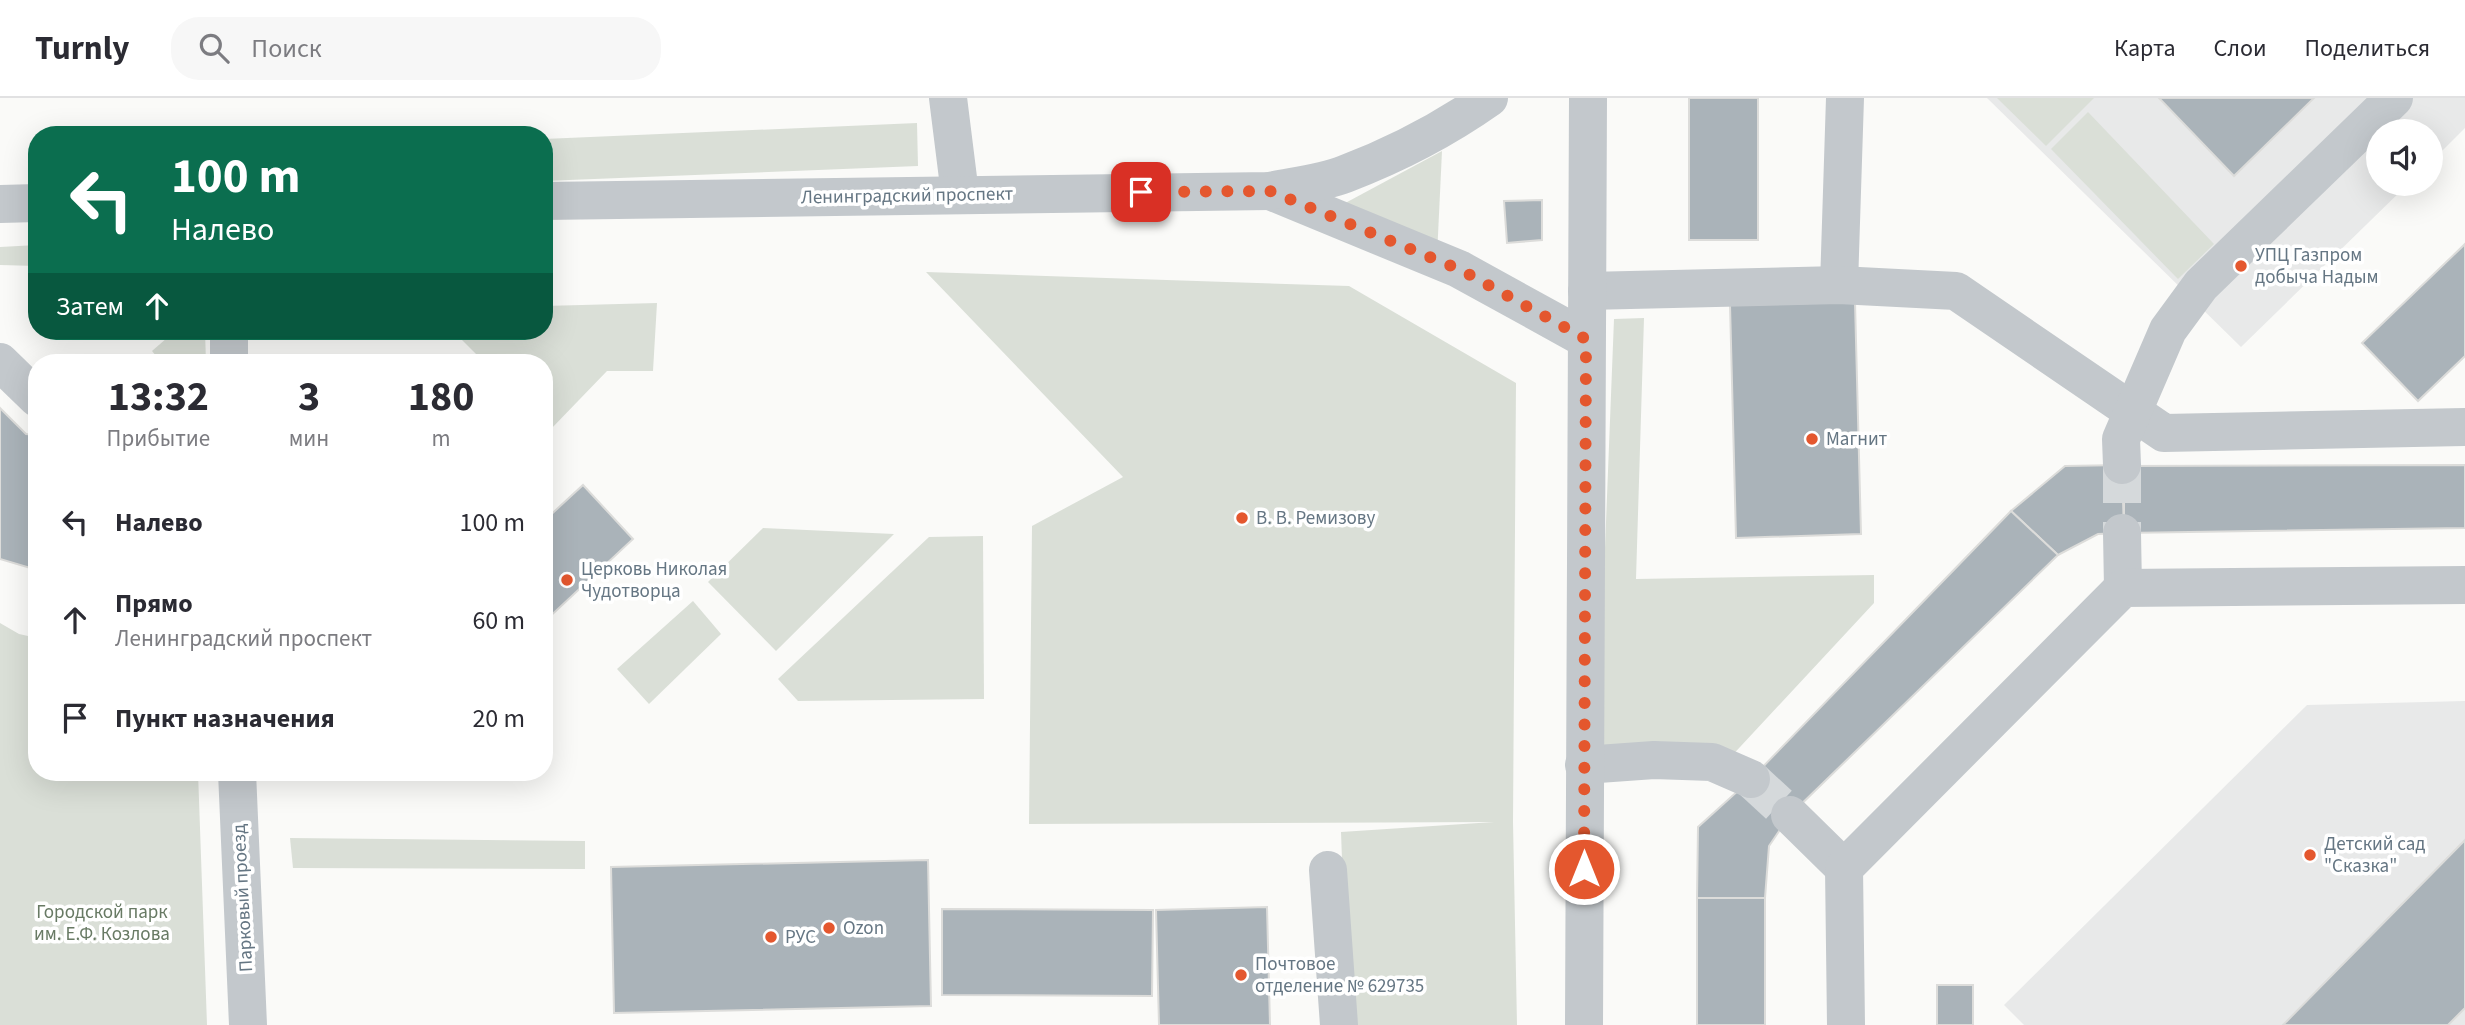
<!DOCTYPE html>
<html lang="ru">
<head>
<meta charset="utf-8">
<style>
	body { margin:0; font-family:"Source Sans 3",sans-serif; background:#f7f7f7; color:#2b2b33; height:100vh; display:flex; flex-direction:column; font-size:26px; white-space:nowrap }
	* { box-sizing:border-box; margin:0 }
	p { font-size:23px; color:#7c7c81 }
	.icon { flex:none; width:38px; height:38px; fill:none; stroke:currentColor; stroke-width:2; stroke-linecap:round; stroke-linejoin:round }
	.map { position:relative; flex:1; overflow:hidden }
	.sheet { position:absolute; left:28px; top:256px; width:525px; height:427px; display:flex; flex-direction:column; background:#fff; border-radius:28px; box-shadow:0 7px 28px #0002 }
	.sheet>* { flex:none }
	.banner { position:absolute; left:28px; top:28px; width:525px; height:214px; border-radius:28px; box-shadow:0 7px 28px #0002; background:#0b6e4f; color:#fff; overflow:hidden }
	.fabs { position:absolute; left:2366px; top:21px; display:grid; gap:14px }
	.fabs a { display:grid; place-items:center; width:77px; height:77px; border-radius:50%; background:#fff; box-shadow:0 7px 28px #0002; font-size:35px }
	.pin { position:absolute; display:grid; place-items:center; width:60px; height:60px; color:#fff; margin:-30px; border-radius:14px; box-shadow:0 4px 10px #0006 }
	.me { position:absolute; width:77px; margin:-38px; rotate:0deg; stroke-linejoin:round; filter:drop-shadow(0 0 5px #0008) }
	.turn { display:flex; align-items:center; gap:24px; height:147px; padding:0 28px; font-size:32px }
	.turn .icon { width:91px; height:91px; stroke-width:2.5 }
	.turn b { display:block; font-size:49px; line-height:60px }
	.then { display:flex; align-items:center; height:66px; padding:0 28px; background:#0003; gap:14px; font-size:26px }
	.eta { display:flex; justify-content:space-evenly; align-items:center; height:119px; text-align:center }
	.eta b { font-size:42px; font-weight:700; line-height:49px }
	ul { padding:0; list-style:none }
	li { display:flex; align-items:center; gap:21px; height:98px; padding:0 28px }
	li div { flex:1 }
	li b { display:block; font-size:26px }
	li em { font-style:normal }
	header { display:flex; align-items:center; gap:42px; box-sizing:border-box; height:98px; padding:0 35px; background:#fff; border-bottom:2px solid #e1e1e2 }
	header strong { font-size:33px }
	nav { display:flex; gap:38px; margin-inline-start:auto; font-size:24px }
	.search { width:490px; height:63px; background:#f7f7f7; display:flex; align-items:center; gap:18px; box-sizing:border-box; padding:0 24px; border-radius:28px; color:#7c7c81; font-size:26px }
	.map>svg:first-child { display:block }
	.built { fill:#e8e9e9 }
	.green { fill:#dadfd7 }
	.building { fill:#aab3b9; stroke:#dcdcda; stroke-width:2 }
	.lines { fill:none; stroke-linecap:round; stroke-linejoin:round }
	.minor-tunnel { stroke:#d5d9db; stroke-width:38; stroke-dasharray:38 19; stroke-linecap:butt }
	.minor { stroke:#c3c8cc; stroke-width:38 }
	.route { stroke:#e4572e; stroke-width:12; stroke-dasharray:0 21.6 }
	.poi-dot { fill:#e4572e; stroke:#fff; stroke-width:2.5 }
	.labels { text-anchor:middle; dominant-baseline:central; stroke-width:7; stroke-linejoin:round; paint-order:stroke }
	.street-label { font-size:19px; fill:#657683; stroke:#fff }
	.poi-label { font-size:19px; fill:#657683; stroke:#fff; text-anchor:start }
	.park-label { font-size:19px; fill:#687a64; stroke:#fff }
</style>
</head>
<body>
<header>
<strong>Turnly</strong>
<div class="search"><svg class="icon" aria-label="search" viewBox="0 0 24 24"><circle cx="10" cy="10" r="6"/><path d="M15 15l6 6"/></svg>Поиск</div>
<nav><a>Карта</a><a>Слои</a><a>Поделиться</a></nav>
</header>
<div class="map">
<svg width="2465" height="927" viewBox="0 0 2465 927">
	<rect width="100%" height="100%" fill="#fafaf8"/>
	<g class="built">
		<polygon points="1987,0 2465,0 2465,30 2431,64 2431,33 2378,33 2378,86 2408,86 2241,249"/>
		<polygon points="2465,603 2465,927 2024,927 2004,907 2307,607"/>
	</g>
	<g class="green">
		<polygon points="1997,0 2094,0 2046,48"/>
		<polygon points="2088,14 2214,146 2178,181 2051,51"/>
		<polygon points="917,25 918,68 544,83 544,41"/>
		<polygon points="1442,53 1437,158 1336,110"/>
		<polygon points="37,147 37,168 0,167 0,149"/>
		<polygon points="926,174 1349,188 1516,285 1513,724 1517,927 1348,927 1341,734 1494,724 1029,726 1032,428 1123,379"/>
		<polygon points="657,205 653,273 607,273 550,332 544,326 544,264 484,264 453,233 544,233 544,208"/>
		<polygon points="1644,220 1636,481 1874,477 1874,505 1714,677 1596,678 1614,221"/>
		<polygon points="175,233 205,233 206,264 161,264 152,253"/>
		<polygon points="763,430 894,436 776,553 708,484"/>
		<polygon points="983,438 984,601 798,603 778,581 929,439"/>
		<polygon points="693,503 721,536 649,606 617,571"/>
		<polygon points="0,525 19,536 37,540 37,674 198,674 207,927 0,927"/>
		<polygon points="290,740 585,743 585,771 293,770"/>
	</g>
	<g class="building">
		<rect x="1689" y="0" width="69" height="142"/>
		<polygon points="2159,0 2314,0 2234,78"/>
		<polygon points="1542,102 1542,142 1507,145 1504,103"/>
		<polygon points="2465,146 2465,258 2418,303 2362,245"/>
		<polygon points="1855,204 1861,436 1736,440 1730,207"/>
		<polygon points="0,310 26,336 37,337 37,472 0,461"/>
		<polygon points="2122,367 2124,435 2098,436 2058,457 2011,413 2065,368"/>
		<polygon points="2465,367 2465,430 2124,435 2124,368"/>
		<polygon points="583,387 633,441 544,524 544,423"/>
		<polygon points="2011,413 2058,457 1790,717 1751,681"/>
		<polygon points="1751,681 1790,717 1769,748 1765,800 1697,800 1698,729"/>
		<polygon points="2465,742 2465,910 2448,927 2283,927"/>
		<polygon points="928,762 931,908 614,915 611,769"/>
		<rect x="1697" y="800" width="68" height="127"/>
		<polygon points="1267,809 1270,927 1159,927 1156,812"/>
		<polygon points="942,811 1153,812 1152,898 942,897"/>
		<rect x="1937" y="887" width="36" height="40"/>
	</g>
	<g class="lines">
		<g class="minor-tunnel">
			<polyline points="2122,367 2122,435"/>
			<polyline points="1751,681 1790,717"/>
		</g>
		<g class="minor">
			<polyline points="948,0 960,96"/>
			<polyline points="1270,93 1459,171 1586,241"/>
			<path d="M544,103L1270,93C1294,88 1322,85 1345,76C1395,57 1445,31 1489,0"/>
			<polyline points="0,106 37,105"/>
			<polyline points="1839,187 1845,0"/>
			<polyline points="1587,193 1839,187 1956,193 2164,335 2465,329"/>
			<polyline points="0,264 37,300"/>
			<polyline points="229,264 229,233"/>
			<polyline points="2122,367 2121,341 2168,232 2201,187 2394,0"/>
			<polyline points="2122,435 2123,490"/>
			<polyline points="1584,667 1654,662 1712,664 1751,681"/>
			<polyline points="237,674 248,927"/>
			<polyline points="1790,717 1844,770"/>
			<polyline points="1328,772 1339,927"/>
			<polyline points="1584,927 1588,0"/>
			<polyline points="1846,927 1844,770 2123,490 2465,487"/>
		</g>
	</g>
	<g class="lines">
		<polyline class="route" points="1141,94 1270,93 1459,171 1586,241 1584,771"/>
	</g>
	<g class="poi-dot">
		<circle cx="2241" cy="168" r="7"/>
		<circle cx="1812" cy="341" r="7"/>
		<circle cx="1242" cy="420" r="7"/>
		<circle cx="567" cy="482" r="7"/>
		<circle cx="2310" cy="757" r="7"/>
		<circle cx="829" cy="830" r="7"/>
		<circle cx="771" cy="839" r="7"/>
		<circle cx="1241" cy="877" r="7"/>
	</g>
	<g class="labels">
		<g class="street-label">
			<text transform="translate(907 98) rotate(-1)">Ленинградский проспект</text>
			<text transform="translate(243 800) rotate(-93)">Парковый проезд</text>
		</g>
		<g class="poi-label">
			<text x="2255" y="157">УПЦ Газпром<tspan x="2255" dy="22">добыча Надым</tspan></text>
			<text x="1826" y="341">Магнит</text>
			<text x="1256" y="420">В. В. Ремизову</text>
			<text x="581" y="471">Церковь Николая<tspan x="581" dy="22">Чудотворца</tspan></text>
			<text x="2324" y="746">Детский сад<tspan x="2324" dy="22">"Сказка"</tspan></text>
			<text x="843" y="830">Ozon</text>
			<text x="785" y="839">РУС</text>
			<text x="1255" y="866">Почтовое<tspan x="1255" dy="22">отделение № 629735</tspan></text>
		</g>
		<g class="park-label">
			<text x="102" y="814">Городской парк<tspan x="102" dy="22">им. Е.Ф. Козлова</tspan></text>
		</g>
	</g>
</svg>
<div class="fabs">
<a><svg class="icon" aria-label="sound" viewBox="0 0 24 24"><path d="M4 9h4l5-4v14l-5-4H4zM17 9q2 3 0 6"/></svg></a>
</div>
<div class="pin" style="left:1141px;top:94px;background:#d93025"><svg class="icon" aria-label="arrive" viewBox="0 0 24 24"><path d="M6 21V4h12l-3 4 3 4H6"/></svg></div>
<svg class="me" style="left:1584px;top:771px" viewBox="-20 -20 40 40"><circle r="17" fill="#e4572e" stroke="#fff" stroke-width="3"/><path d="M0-11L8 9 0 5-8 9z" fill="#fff"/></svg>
<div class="banner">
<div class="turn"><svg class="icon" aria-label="left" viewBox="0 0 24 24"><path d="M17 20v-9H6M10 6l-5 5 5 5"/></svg><div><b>100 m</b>Налево</div></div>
<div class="then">Затем<svg class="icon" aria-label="ahead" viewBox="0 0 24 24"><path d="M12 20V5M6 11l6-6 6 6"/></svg></div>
</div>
<section class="sheet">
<div class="eta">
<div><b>13:32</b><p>Прибытие</p></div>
<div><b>3</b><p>мин</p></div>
<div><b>180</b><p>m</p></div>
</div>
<ul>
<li><svg class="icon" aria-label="left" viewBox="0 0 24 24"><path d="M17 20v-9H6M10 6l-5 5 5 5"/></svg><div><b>Налево</b></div><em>100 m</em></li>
<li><svg class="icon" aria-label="ahead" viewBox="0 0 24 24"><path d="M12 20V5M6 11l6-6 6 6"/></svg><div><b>Прямо</b><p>Ленинградский проспект</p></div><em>60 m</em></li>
<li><svg class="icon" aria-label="arrive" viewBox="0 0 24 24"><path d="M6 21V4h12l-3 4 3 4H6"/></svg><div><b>Пункт назначения</b></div><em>20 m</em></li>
</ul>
</section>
</div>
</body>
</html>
